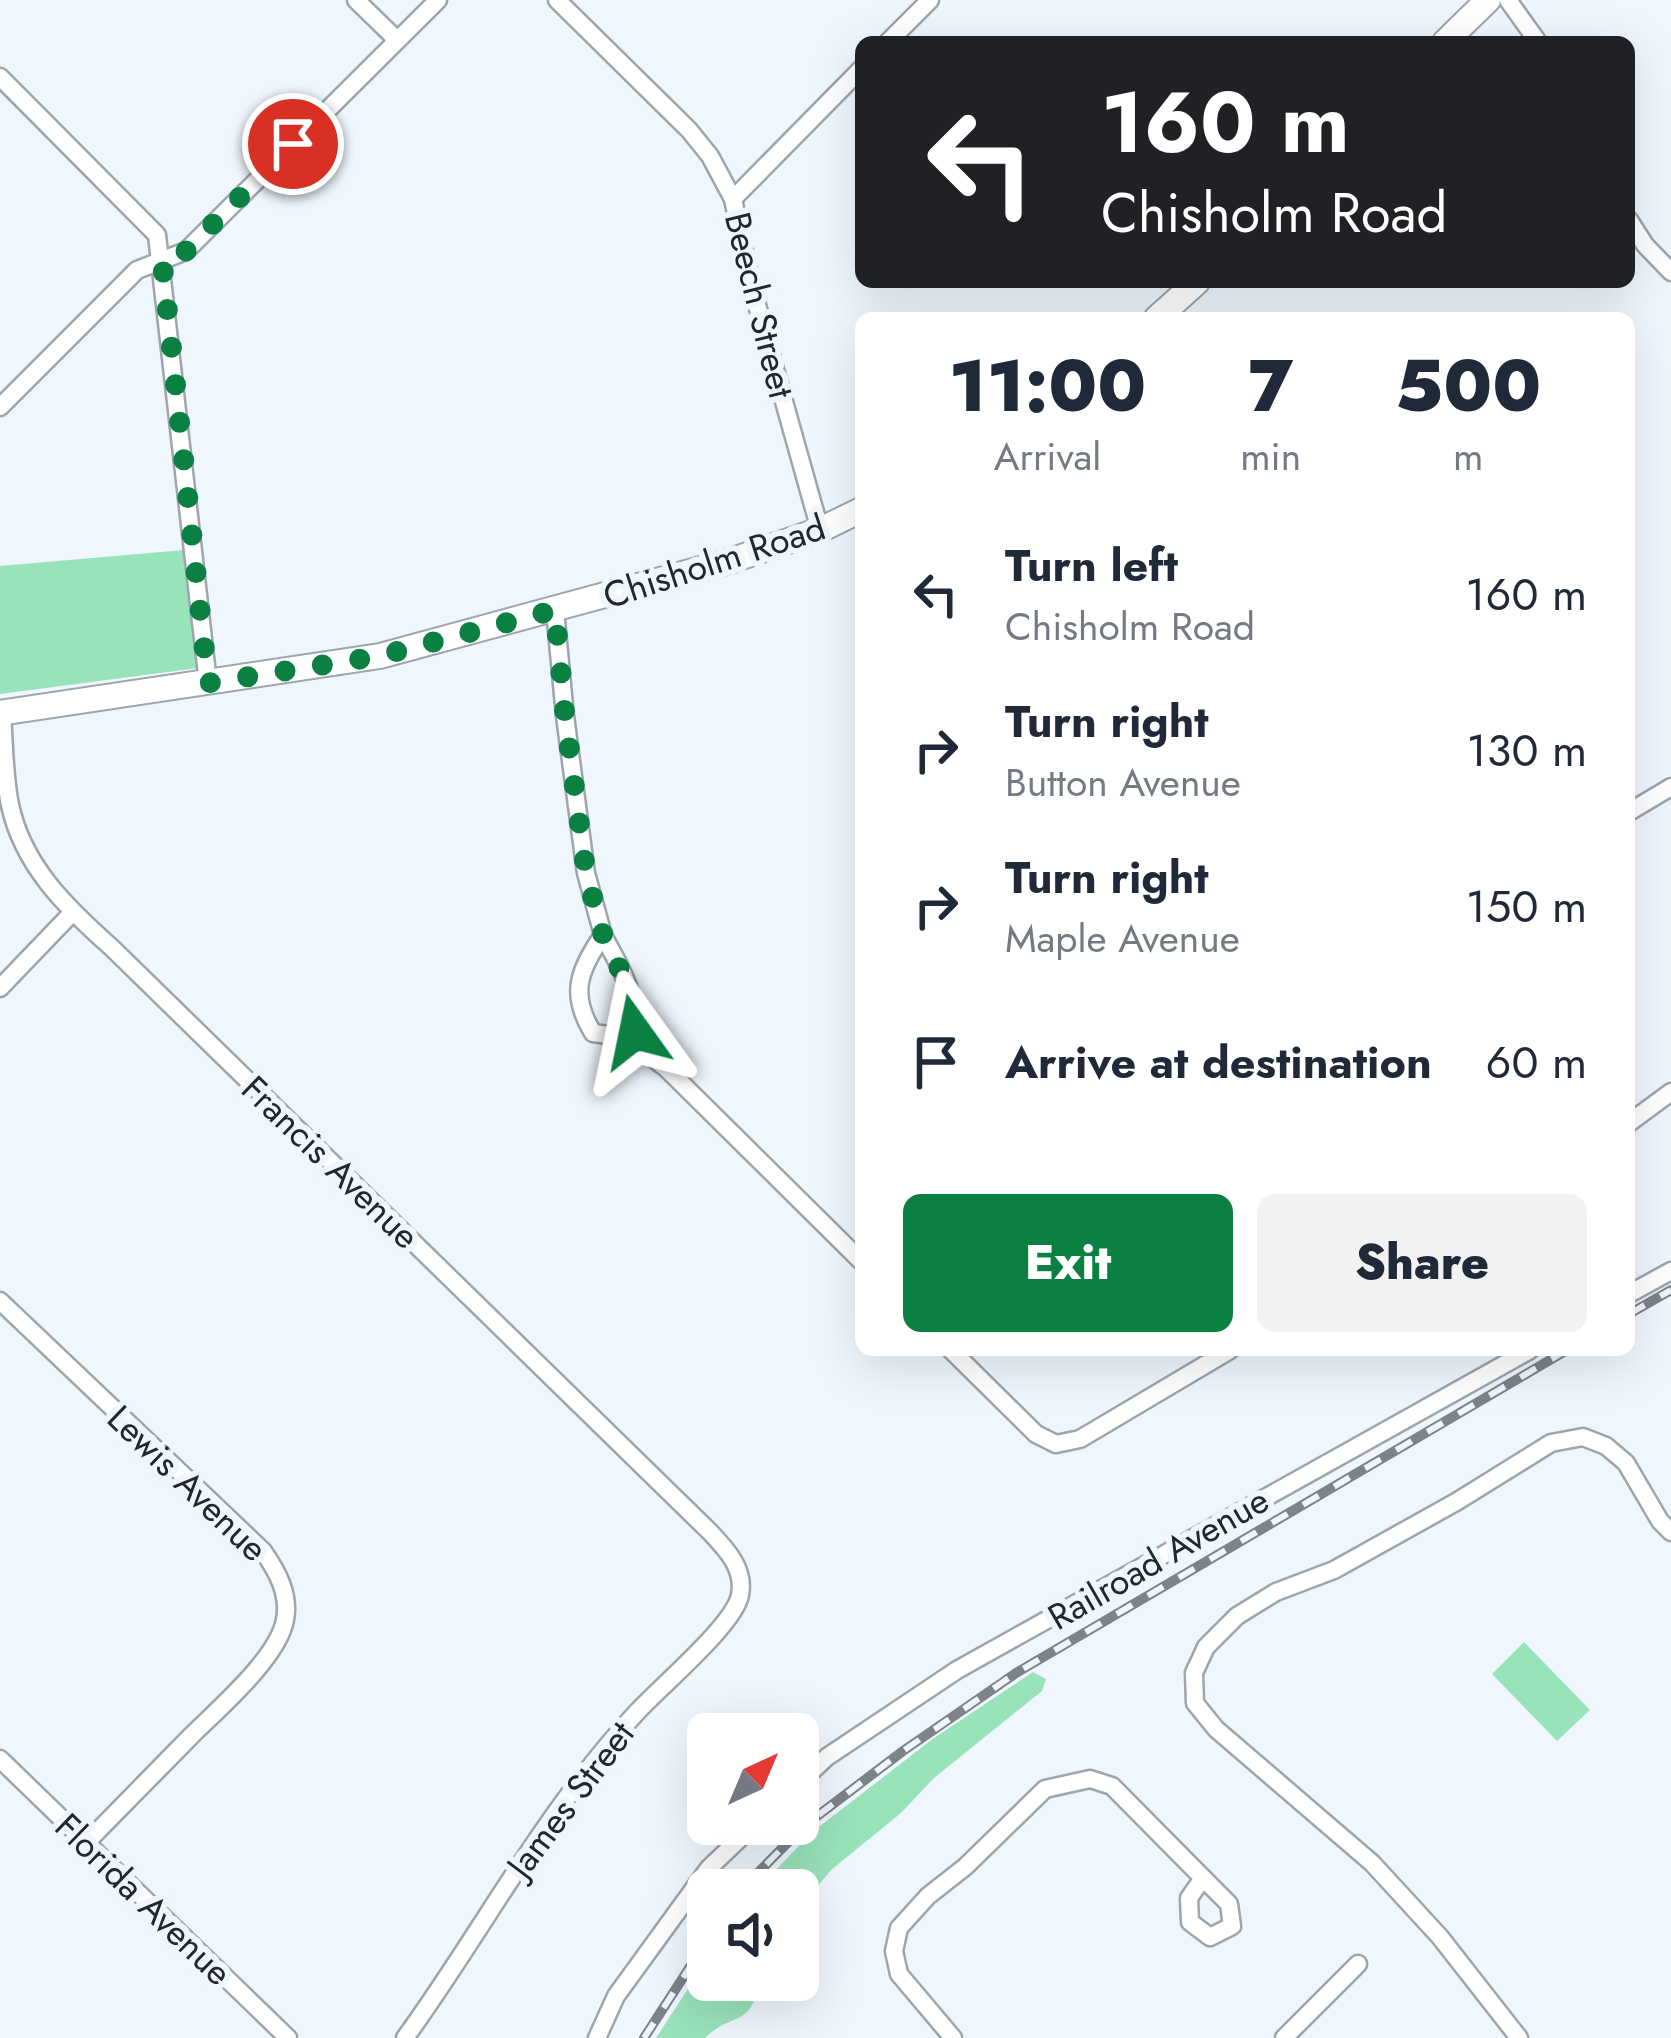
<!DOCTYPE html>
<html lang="en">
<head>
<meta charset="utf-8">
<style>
	body { margin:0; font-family:Jost,sans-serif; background:#f2f2f3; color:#1f2937; height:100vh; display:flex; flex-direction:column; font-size:45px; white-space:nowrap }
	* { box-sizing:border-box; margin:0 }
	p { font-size:39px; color:#747a83 }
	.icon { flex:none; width:66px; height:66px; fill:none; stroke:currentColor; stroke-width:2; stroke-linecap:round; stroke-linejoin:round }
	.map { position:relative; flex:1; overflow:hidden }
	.side { position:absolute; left:855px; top:312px; width:780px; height:1044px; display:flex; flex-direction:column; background:#fff; border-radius:18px; box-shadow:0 12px 48px #0002 }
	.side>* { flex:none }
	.hud { position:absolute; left:855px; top:36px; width:780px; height:252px; border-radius:18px; box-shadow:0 12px 48px #0002; background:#202124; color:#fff; overflow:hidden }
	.needle { width:78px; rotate:44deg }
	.buttons { position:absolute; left:687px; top:1713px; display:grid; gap:24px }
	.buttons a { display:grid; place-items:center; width:132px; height:132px; border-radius:18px; background:#fff; box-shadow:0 12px 48px #0002; font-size:60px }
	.pin { position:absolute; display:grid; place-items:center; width:102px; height:102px; color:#fff; margin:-51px; border:6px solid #fff; border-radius:50%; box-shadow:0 3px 12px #0007 }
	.me { position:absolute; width:132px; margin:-66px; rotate:348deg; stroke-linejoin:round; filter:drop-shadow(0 0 9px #0008) }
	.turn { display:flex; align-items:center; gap:42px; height:252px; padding:0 48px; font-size:54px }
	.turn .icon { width:156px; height:156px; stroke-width:2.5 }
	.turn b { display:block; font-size:84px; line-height:102px }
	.eta { display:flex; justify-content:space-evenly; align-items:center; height:204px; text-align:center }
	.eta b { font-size:72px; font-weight:800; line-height:84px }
	.action { display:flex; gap:24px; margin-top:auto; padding:24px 48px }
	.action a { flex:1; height:138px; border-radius:18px; background:#0b8043; color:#fff; font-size:48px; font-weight:800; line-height:138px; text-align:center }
	.action a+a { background:#f2f2f3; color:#1f2937 }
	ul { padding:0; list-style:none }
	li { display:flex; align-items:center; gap:36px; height:156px; padding:0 48px }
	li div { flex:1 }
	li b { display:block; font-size:45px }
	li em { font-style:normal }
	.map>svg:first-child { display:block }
	.green { fill:#99e3bb }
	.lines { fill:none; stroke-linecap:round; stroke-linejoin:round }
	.minor-casing { stroke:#9da5ad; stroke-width:21 }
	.secondary-casing { stroke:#9da5ad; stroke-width:28 }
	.minor { stroke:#fff; stroke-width:16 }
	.secondary { stroke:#fff; stroke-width:24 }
	.rail-casing { stroke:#7e8388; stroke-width:10 }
	.rail { stroke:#eff6fd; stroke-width:6; stroke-dasharray:18; stroke-linecap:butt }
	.route { stroke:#0b8043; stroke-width:21; stroke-dasharray:0 37.8 }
	.labels { text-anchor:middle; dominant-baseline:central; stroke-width:12; stroke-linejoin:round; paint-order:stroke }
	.street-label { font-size:36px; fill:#23262a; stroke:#eff6fd }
</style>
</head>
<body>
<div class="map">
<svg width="1671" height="2038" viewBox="0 0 1671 2038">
	<rect width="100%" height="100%" fill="#eff6fd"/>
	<g class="green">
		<polygon points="184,550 198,668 0,694 0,566"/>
		<polygon points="1524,1642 1590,1710 1557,1741 1492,1674"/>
		<polygon points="1033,1672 1046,1679 1042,1691 934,1778 901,1813 831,1870 798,1911 798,1890 757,1890 811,1833 934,1738"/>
		<path d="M708,1958V1980H760C751,2029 733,2011 705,2038H656Z"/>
	</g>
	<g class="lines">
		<g class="minor-casing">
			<g id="minor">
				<polyline points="356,0 397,40"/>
				<polyline points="557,0 689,130 710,156 733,199 750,280 820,530"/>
				<polyline points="1508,0 1538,42"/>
				<polyline points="888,42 930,0"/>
				<polyline points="0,77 157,235 208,683"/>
				<polyline points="733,199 861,69"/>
				<polyline points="1629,220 1645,245 1671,272"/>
				<polyline points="0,407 137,270 186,251 438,0"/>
				<path d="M555,610L565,716L586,873L603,935C579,970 569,994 593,1033L616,1036L635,1032"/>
				<path d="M2,712C4,743 4,776 10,805C23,866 67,908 111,947L710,1532C727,1550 745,1569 740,1595C735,1624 661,1686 638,1711C545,1810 484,1929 405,2038"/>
				<polyline points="1629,812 1671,787"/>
				<path d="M603,935C612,953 624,971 629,990C641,1028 627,1042 666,1068L861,1261"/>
				<polyline points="0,988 72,913"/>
				<polyline points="1629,1123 1671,1092"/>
				<polyline points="1629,1294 1671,1271"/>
				<path d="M0,1301L263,1551C277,1571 290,1594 285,1620C278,1658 218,1709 191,1736C156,1772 121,1807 86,1843"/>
				<polyline points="951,1350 1036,1434 1056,1444 1080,1439 1230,1350"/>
				<polyline points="0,1759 288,2038"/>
				<polyline points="798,1784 827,1757 957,1670 1530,1350"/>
				<polygon points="1203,1878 1229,1904 1232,1926 1210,1937 1190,1922 1189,1898"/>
				<polyline points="597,2038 616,1996 709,1868 755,1824"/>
				<polyline points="953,2038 899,1974 894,1951 899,1928 928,1896 965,1867 1045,1789 1090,1779 1112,1786 1203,1878"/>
				<polyline points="1284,2038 1358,1964"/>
				<polyline points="1519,2038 1440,1937 1372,1863 1216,1729 1195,1703 1194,1673 1206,1647 1237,1616 1276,1592 1334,1570 1456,1502 1551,1443 1583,1437 1606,1446 1626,1463 1660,1521 1671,1532"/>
			</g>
		</g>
		<g class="secondary-casing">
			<g id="secondary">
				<polyline points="1445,42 1488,0"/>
				<polyline points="1157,318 1197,282"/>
				<polyline points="0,713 380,656 730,561 820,530 861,510"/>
			</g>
		</g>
		<use href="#minor" class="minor"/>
		<use href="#secondary" class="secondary"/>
		<g class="rail-casing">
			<g id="rail">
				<polyline points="1629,1314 1671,1290"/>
				<polyline points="741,1890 804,1826 903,1751 1016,1673 1567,1350"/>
				<polyline points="644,2038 708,1939"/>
			</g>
		</g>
		<use href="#rail" class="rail"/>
	</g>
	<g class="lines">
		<polyline class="route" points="293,144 186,251 162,260 208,683 380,656 555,610 565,716 586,873 603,935 629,988 635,1032"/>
	</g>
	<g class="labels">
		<g class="street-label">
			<text transform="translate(760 305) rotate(76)">Beech Street</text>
			<text transform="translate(714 561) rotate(-18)">Chisholm Road</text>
			<text transform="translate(331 1162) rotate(44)">Francis Avenue</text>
			<text transform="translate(188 1483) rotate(44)">Lewis Avenue</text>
			<text transform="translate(1158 1558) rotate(-30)">Railroad Avenue</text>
			<text transform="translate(570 1799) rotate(-53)">James Street</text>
			<text transform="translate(144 1899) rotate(44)">Florida Avenue</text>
		</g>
	</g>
</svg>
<div class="buttons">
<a><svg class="needle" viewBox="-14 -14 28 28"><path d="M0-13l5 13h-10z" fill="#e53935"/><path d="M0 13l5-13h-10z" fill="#747a83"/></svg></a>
<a><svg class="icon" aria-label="sound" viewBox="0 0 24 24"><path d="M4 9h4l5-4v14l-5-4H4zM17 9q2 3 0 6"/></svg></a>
</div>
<div class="pin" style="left:293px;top:144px;background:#d93025"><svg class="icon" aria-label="arrive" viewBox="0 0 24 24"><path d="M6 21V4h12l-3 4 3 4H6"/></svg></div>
<svg class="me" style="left:635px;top:1032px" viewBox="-20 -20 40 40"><path d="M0-17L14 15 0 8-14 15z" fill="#0b8043" stroke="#fff" stroke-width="4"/></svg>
<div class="hud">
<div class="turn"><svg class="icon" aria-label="left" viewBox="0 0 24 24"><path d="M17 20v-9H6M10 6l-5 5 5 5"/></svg><div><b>160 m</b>Chisholm Road</div></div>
</div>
<section class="side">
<div class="eta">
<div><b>11:00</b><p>Arrival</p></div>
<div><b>7</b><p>min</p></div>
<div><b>500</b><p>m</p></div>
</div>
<ul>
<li><svg class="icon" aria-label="left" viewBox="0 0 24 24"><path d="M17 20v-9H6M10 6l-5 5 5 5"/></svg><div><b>Turn left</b><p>Chisholm Road</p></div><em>160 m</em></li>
<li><svg class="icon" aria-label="right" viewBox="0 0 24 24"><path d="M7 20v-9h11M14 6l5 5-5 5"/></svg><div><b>Turn right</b><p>Button Avenue</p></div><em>130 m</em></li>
<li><svg class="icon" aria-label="right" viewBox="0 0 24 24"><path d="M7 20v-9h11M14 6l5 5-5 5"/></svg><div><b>Turn right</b><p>Maple Avenue</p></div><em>150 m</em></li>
<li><svg class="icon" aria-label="arrive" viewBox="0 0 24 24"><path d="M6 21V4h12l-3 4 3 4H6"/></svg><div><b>Arrive at destination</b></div><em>60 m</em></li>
</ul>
<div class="action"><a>Exit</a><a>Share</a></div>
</section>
</div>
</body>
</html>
